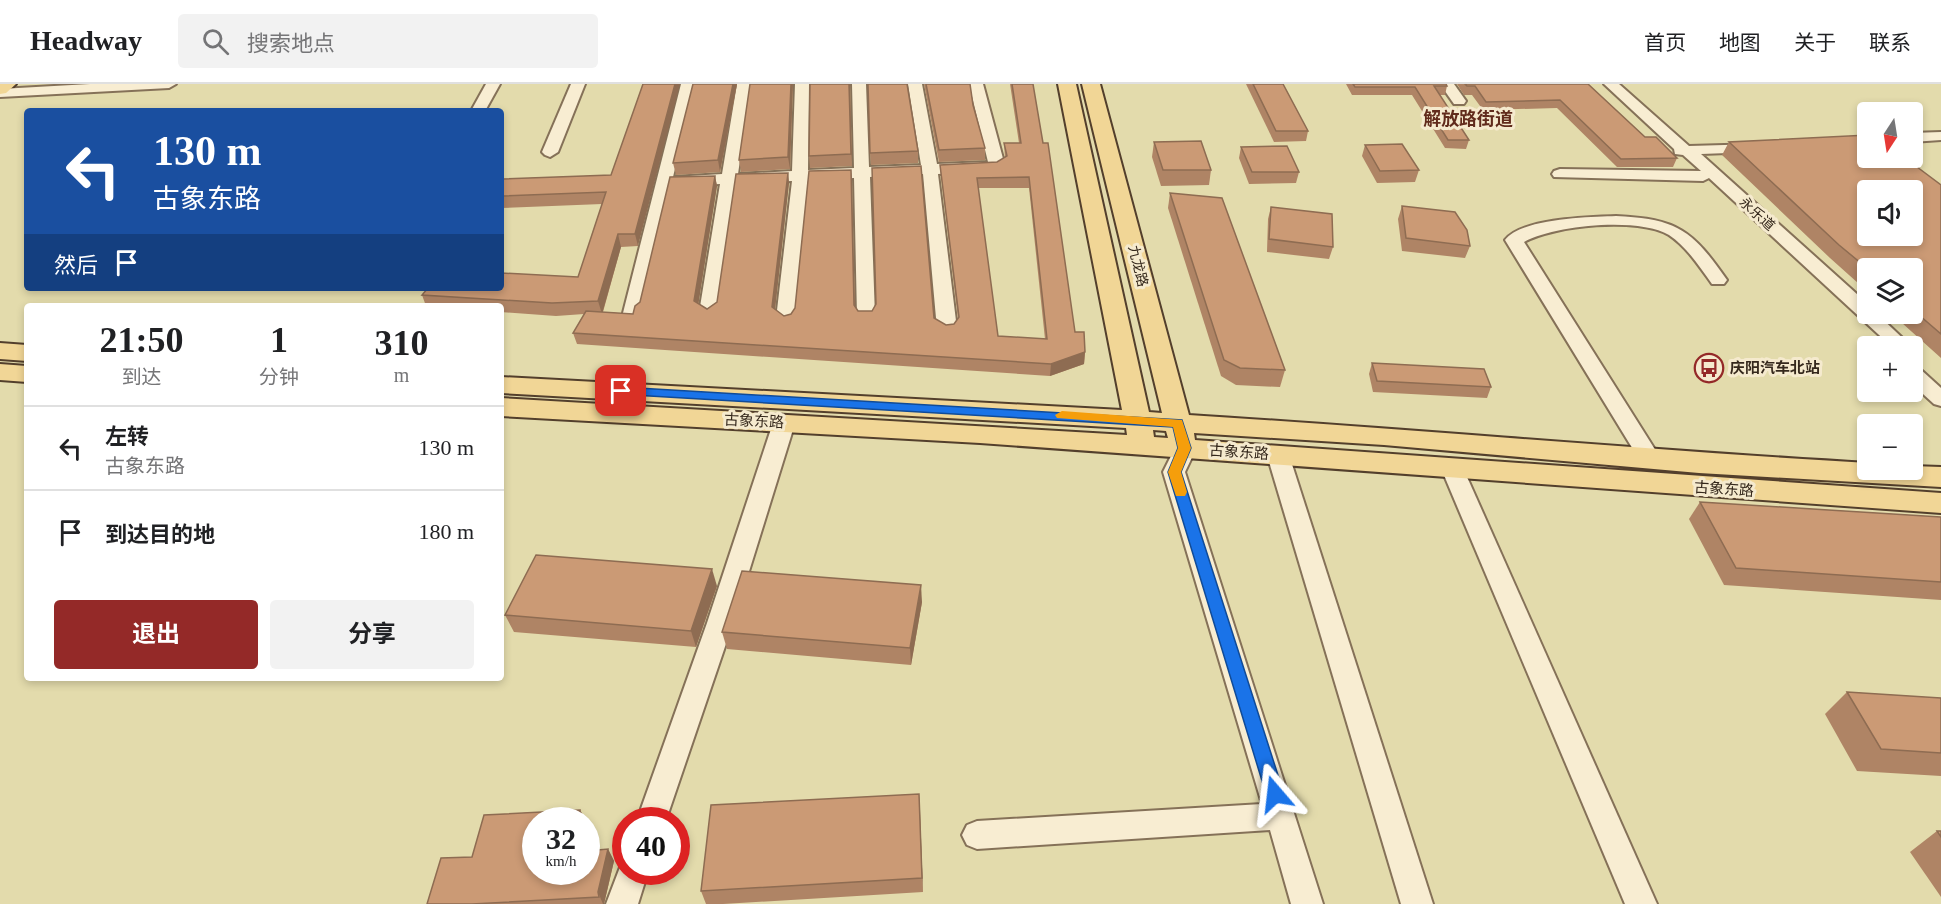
<!DOCTYPE html>
<html lang="zh">
<head>
<meta charset="utf-8">
<style>
	body { margin:0; font-family:"Times New Roman","Noto Sans SC",serif; background:#f2f2f2; color:#202124; height:100vh; display:flex; flex-direction:column; font-size:22px; white-space:nowrap }
	* { box-sizing:border-box; margin:0 }
	p { font-size:20px; color:#757577 }
	.icon { flex:none; width:33px; height:33px; fill:none; stroke:currentColor; stroke-width:2; stroke-linecap:round; stroke-linejoin:round }
	.map { position:relative; flex:1; overflow:hidden }
	.drawer { position:absolute; left:24px; top:219px; width:480px; height:378px; display:flex; flex-direction:column; background:#fff; border-radius:6px; box-shadow:0 3px 9px #0003 }
	.drawer>* { flex:none }
	.guide { position:absolute; left:24px; top:24px; width:480px; height:183px; border-radius:6px; box-shadow:0 3px 9px #0003; background:#1a4fa0; color:#fff; overflow:hidden }
	.needle { width:39px; rotate:192deg }
	.buttons { position:absolute; left:1857px; top:18px; display:grid; gap:12px }
	.buttons a { display:grid; place-items:center; width:66px; height:66px; border-radius:6px; background:#fff; box-shadow:0 3px 9px #0003; font-size:30px }
	.speed { position:absolute; left:522px; top:723px; display:flex; gap:12px; font-size:30px; font-weight:700; text-align:center }
	.speed>* { display:grid; place-content:center; width:78px; height:78px; border-radius:50%; background:#fff; box-shadow:0 3px 9px #0003; line-height:1 }
	.speed small { font-size:15px; font-weight:400 }
	.speed .limit { border:9px solid #d22; background:#fff; color:#111 }
	.pin { position:absolute; display:grid; place-items:center; width:51px; height:51px; color:#fff; margin:-26px; border-radius:12px; box-shadow:0 3px 9px #0006 }
	.me { position:absolute; width:66px; margin:-33px; rotate:343deg; stroke-linejoin:round; filter:drop-shadow(0 0 4px #0008) }
	.turn { display:flex; align-items:center; gap:21px; height:126px; padding:0 30px; font-size:27px }
	.turn .icon { width:78px; height:78px; stroke-width:2.5 }
	.turn b { display:block; font-size:42px; line-height:51px }
	.then { display:flex; align-items:center; height:57px; padding:0 30px; background:#0003; gap:12px; font-size:22px }
	.eta { display:flex; justify-content:space-evenly; align-items:center; height:102px; text-align:center }
	.eta b { font-size:36px; font-weight:700; line-height:42px }
	.primary-button { display:flex; gap:12px; margin-top:auto; padding:12px 30px }
	.primary-button a { flex:1; height:69px; border-radius:6px; background:#942928; color:#fff; font-size:24px; font-weight:700; line-height:69px; text-align:center }
	.primary-button a+a { background:#f2f2f2; color:#202124 }
	ul { padding:0; list-style:none }
	li { display:flex; align-items:center; gap:18px; height:84px; padding:0 30px; border-top:2px solid #e0e0e0 }
	li div { flex:1 }
	li b { display:block; font-size:22px }
	li em { font-style:normal }
	header { display:flex; align-items:center; gap:36px; box-sizing:border-box; height:84px; padding:0 30px; background:#fff; border-bottom:2px solid #e0e0e0 }
	header strong { font-size:28px }
	nav { display:flex; gap:33px; margin-inline-start:auto; font-size:21px }
	.search { width:420px; height:54px; background:#f2f2f2; display:flex; align-items:center; gap:15px; box-sizing:border-box; padding:0 21px; border-radius:6px; color:#757577; font-size:22px }
	.map>svg:first-child { display:block }
	.farmland { fill:#e3dbac; fill-rule:evenodd }
	.lines { fill:none; stroke-linecap:round; stroke-linejoin:round }
	.minor-casing { stroke:#857158; stroke-width:4 }
	.major-casing { stroke:#533f2c; stroke-width:4 }
	.minor { fill:#f8edd2; fill-rule:evenodd }
	.major { fill:#f1d696; fill-rule:evenodd }
	.wall { fill:#af8465; fill-rule:evenodd }
	.shaded-wall { fill:#8e6c52 }
	.building { fill:#cb9a75; stroke:#8e6c52; stroke-width:1.5; fill-rule:evenodd }
	.route { fill:#1a73e8; stroke:#114b97; stroke-width:1.5 }
	.slow { fill:#f59e0b }
	.labels { text-anchor:middle; dominant-baseline:central; stroke-width:6; stroke-linejoin:round; paint-order:stroke }
	.far-street-label { font-size:14px; fill:#35281c; stroke:#f5eace }
	.poi-label { font-size:15px; font-weight:bold; fill:#35281c; stroke:#f5eace; text-anchor:start }
	.street-label { font-size:15px; fill:#35281c; stroke:#f5eace }
	.far-district-label { font-size:18px; font-weight:bold; fill:#612b1c; stroke:#f5eace }
</style>
</head>
<body>
<header>
<strong>Headway</strong>
<div class="search"><svg class="icon" aria-label="search" viewBox="0 0 24 24"><circle cx="10" cy="10" r="6"/><path d="M15 15l6 6"/></svg>搜索地点</div>
<nav><a>首页</a><a>地图</a><a>关于</a><a>联系</a></nav>
</header>
<div class="map">
<svg width="1941" height="820" viewBox="0 0 1941 820">
	<rect width="100%" height="100%" fill="#ede0bf"/>
	<path class="farmland" d="M0,0H1941V820H0ZM27,27H501V204H27ZM1868,28H1912V74H1868ZM1868,106H1912V152H1868ZM1868,184H1912V230H1868ZM27,222H501V594H27ZM1868,262H1912V308H1868ZM1868,340H1912V386H1868ZM536,736H586V788H536ZM626,736H676V788H626Z"/>
	<g class="lines">
		<g class="minor-casing">
			<g id="minor">
				<polygon points="90,0 176,0 169,4 0,13 0,5"/>
				<polygon points="486,0 500,0 485,27 471,27"/>
				<polygon points="571,0 585,0 558,68 550,73 545,71 542,68"/>
				<polygon points="681,0 695,0 673,93 722,90 737,0 751,0 738,90 792,87 795,0 809,0 808,86 854,84 852,0 866,0 869,83 921,81 908,0 922,0 937,80 988,78 969,0 983,0 1005,82 997,87 938,90 957,245 954,249 947,251 937,245 923,90 870,93 875,232 873,236 859,236 857,232 854,94 808,96 794,235 792,239 785,241 776,235 792,97 736,99 717,229 708,235 699,229 720,100 671,102 641,229 632,235 625,233 623,229"/>
				<polygon points="1440,0 1454,0 1466,17 1464,20 1454,20"/>
				<polygon points="1604,0 1619,0 1689,62 1760,60 1763,63 1755,68 1701,70 1868,220 1868,230 1877,230 1911,262 1891,262 1709,94 1703,97 1554,93 1552,90 1554,87 1560,85 1701,87 1683,71 1675,70 1674,65"/>
				<polygon points="1941,48 1941,56 1912,58 1912,49"/>
				<path d="M1616,132C1678,135 1692,146 1727,196L1724,200H1712C1699,182 1687,163 1669,151C1638,133 1555,141 1524,158L1661,375L1658,380L1650,382L1642,380L1505,156C1522,134 1590,133 1616,132Z"/>
				<polygon points="1912,282 1919,284 1941,304 1941,322 1934,320 1912,300"/>
				<polygon points="784,332 791,334 795,339 733,539 666,736 637,736 707,539 773,339 777,334"/>
				<polygon points="1185,358 1193,360 1196,365 1185,388 1323,820 1291,820 1270,746 977,765 967,761 962,751 967,741 977,737 1262,720 1163,388 1177,360"/>
				<polygon points="1278,364 1286,366 1289,371 1433,820 1401,820 1267,371 1270,366"/>
				<polygon points="1452,376 1460,379 1463,384 1657,820 1625,820 1441,384 1444,379"/>
				<polygon points="626,776 626,788 648,788 638,820 606,820 622,778"/>
			</g>
		</g>
		<g class="major-casing">
			<g id="major">
				<polygon points="0,0 16,0 6,9 0,10"/>
				<path d="M1058,0H1076L1149,328L1162,329L1082,0H1100L1189,331C1415,345 1641,366 1868,379V386H1912V382L1941,383V403L1699,389L1384,361L1194,349L1195,356L1941,409V429L980,359L501,332V314L1127,351L1126,344L501,309V293L1122,326ZM1153,346L1166,347L1168,354L1154,353Z"/>
				<polygon points="0,259 27,261 27,277 0,275"/>
				<polygon points="0,280 27,282 27,298 0,296"/>
			</g>
		</g>
		<use href="#minor" class="minor"/>
		<use href="#major" class="major"/>
	</g>
	<g class="wall">
		<path d="M643,0L638,162L621,163L603,228L633,230L715,92L717,102L698,220L707,225L717,218L788,89L789,99L775,225L784,232L791,230L795,224L851,86L855,222L858,227L934,234L946,241L954,240L958,235L941,92L940,81L997,78L1005,74L1004,59H1019L1010,0H1033L1075,248L1085,268L1084,280L1050,292L577,260L573,249L584,230L556,232L501,228V222H426L422,211L578,193L602,120L501,124V95L611,91ZM978,104H1029L1045,255L998,252Z"/>
		<polygon points="693,0 737,0 720,88 676,91 673,79"/>
		<polygon points="750,0 793,0 790,85 741,88 739,76"/>
		<polygon points="810,0 850,0 852,82 810,84 809,72"/>
		<polygon points="924,0 970,0 973,21 985,64 985,76 939,78"/>
		<polygon points="1246,0 1283,0 1308,47 1306,57 1274,58"/>
		<polygon points="1346,0 1446,0 1447,2 1445,11 1439,11 1469,56 1466,65 1445,64 1412,11 1352,11"/>
		<polygon points="1457,0 1588,0 1645,53 1677,74 1673,83 1617,83 1557,24 1483,26 1472,11 1464,11"/>
		<polygon points="1154,58 1211,86 1209,101 1161,102 1152,73"/>
		<polygon points="1729,58 1941,101 1941,274 1892,230 1912,230 1912,184 1868,184 1868,208 1830,174 1722,71"/>
		<polygon points="1365,61 1419,86 1415,98 1377,99 1362,72"/>
		<polygon points="1241,63 1299,88 1296,99 1249,100 1239,74"/>
		<polygon points="918,67 918,79 871,81 870,69"/>
		<polygon points="1170,109 1285,286 1280,303 1236,301 1221,292 1168,124"/>
		<polygon points="1402,122 1470,162 1465,174 1402,167 1398,135"/>
		<polygon points="1271,123 1333,163 1329,175 1267,168 1268,135"/>
		<polygon points="1372,279 1491,303 1487,314 1373,308 1369,290"/>
		<polygon points="1700,418 1941,433 1941,516 1724,501 1689,435"/>
		<polygon points="717,502 696,563 514,548 505,531"/>
		<polygon points="922,518 911,581 727,565 722,548"/>
		<polygon points="1847,608 1941,614 1941,692 1857,687 1825,630"/>
		<polygon points="919,710 923,808 723,820 706,820 701,807"/>
		<polygon points="580,726 586,736 536,736 536,788 586,788 586,767 608,765 614,777 604,820 427,820 441,774 472,773 484,731"/>
		<polygon points="1937,747 1941,747 1941,813 1910,768"/>
	</g>
	<g class="shaded-wall">
		<polygon points="675,0 680,0 638,162 635,150"/>
		<polygon points="733,0 737,0 720,88 718,76"/>
		<polygon points="791,0 793,0 790,85 788,73"/>
		<polygon points="849,0 850,0 852,82 851,70"/>
		<polygon points="851,86 852,96 855,232 854,221"/>
		<polygon points="788,89 789,99 774,235 772,223"/>
		<polygon points="715,92 717,102 697,229 694,217"/>
		<polygon points="618,150 621,163 602,230 598,217"/>
		<polygon points="1085,268 1084,280 1050,292 1051,280"/>
		<polygon points="712,485 717,502 696,563 691,547"/>
		<polygon points="921,501 922,518 911,581 910,564"/>
		<polygon points="919,710 920,726 923,808 922,794"/>
		<polygon points="580,726 586,736 578,736"/>
		<polygon points="608,765 614,777 604,820 603,820 598,808"/>
	</g>
	<g class="building">
		<polygon points="643,0 675,0 635,150 618,150 598,217 552,219 422,211 428,204 501,204 501,189 578,193 606,108 501,112 501,95 611,91"/>
		<polygon points="693,0 733,0 718,76 673,79"/>
		<polygon points="750,0 791,0 788,73 739,76"/>
		<polygon points="810,0 849,0 851,70 809,72"/>
		<polygon points="868,0 907,0 918,67 870,69"/>
		<polygon points="926,0 970,0 973,21 985,64 939,66"/>
		<path d="M1012,0H1033L1043,59H1048L1075,248H1084L1085,268L1051,280L573,249L586,227L633,230L635,222L640,218L670,93L715,92L694,217L707,225L717,218L736,90L788,89L772,223L784,232L791,230L795,224L809,87L851,86L854,221L858,227H872L876,220L872,84L921,82L934,234L946,241L954,240L959,233L940,81L997,78L1007,72L1004,59H1021ZM1029,93L1047,255L998,252L977,94Z"/>
		<polygon points="1253,0 1283,0 1308,47 1276,47"/>
		<polygon points="1353,0 1446,0 1447,2 1434,2 1469,56 1448,56 1415,3 1355,3"/>
		<polygon points="1465,0 1588,0 1645,53 1656,53 1677,74 1621,75 1560,16 1486,18 1475,2 1467,2"/>
		<path d="M1868,51V74H1905L1941,101V250L1912,225V184H1868V185L1839,161L1729,58ZM1868,106H1912V152H1868Z"/>
		<polygon points="1201,57 1211,86 1163,86 1154,58"/>
		<polygon points="1402,60 1419,86 1380,87 1365,61"/>
		<polygon points="1287,62 1299,88 1252,88 1241,63"/>
		<polygon points="1170,109 1222,114 1285,286 1240,284 1224,276"/>
		<polygon points="1402,122 1455,128 1467,146 1470,162 1406,154"/>
		<polygon points="1271,123 1332,130 1333,163 1269,155"/>
		<polygon points="1372,279 1484,285 1491,303 1377,297"/>
		<polygon points="1700,418 1941,433 1941,498 1736,484"/>
		<polygon points="536,471 712,485 691,547 505,531"/>
		<polygon points="742,487 921,501 910,564 722,548"/>
		<polygon points="1847,608 1941,614 1941,669 1881,665"/>
		<polygon points="919,710 922,794 701,807 711,721"/>
		<polygon points="580,726 578,736 536,736 536,788 586,788 586,767 608,765 598,808 599,813 472,820 427,820 441,774 472,773 484,731"/>
		<polygon points="1937,747 1941,747 1941,753"/>
	</g>
	<polygon class="route" points="621,303 1182,336 1191,364 1181,388 1284,710 1281,716 1275,718 1269,716 1266,710 1168,388 1178,364 1173,343 616,310 614,307"/>
	<polygon class="slow" points="1062,327 1182,336 1191,364 1181,388 1187,408 1185,412 1176,412 1168,388 1178,364 1173,343 1057,334 1055,331"/>
	<defs>
		<g id="bus-ring" transform="scale(1.5)"><circle r="9.5" fill="#f5eace" stroke="#942928" stroke-width="1.5"/><path d="M-5-6H5V4H4V6H2V4H-2V6H-4V4H-5ZM-3.5-4V0h7V-4ZM-3.5 1.2v1.5H-2V1.2ZM2 1.2v1.5H3.5V1.2Z" fill="#942928"/></g>
	</defs>
	<g fill-rule="evenodd">
		<use href="#bus-ring" x="1709" y="284"/>
	</g>
	<g class="labels">
		<g class="far-street-label">
			<text transform="translate(1757 130) rotate(42)">永乐道</text>
			<text transform="translate(1138 182) rotate(76)">九龙路</text>
		</g>
		<g class="poi-label">
			<text x="1730" y="284">庆阳汽车北站</text>
		</g>
		<g class="street-label">
			<text transform="translate(754 337) rotate(3)">古象东路</text>
			<text transform="translate(1239 368) rotate(4)">古象东路</text>
			<text transform="translate(1724 405) rotate(4)">古象东路</text>
		</g>
		<g class="far-district-label">
			<text x="1468" y="35">解放路街道</text>
		</g>
	</g>
</svg>
<div class="buttons">
<a><svg class="needle" viewBox="-14 -14 28 28"><path d="M0-13l5 13h-10z" fill="#e53935"/><path d="M0 13l5-13h-10z" fill="#757577"/></svg></a>
<a><svg class="icon" aria-label="sound" viewBox="0 0 24 24"><path d="M4 9h4l5-4v14l-5-4H4zM17 9q2 3 0 6"/></svg></a>
<a><svg class="icon" aria-label="layers" viewBox="0 0 24 24"><path d="M12 4l9 5-9 5-9-5zM3 14l9 5 9-5"/></svg></a>
<a>+</a>
<a>−</a>
</div>
<div class="speed"><div>32<small>km/h</small></div><div class="limit">40</div></div>
<div class="pin" style="left:621px;top:307px;background:#d93025"><svg class="icon" aria-label="arrive" viewBox="0 0 24 24"><path d="M6 21V4h12l-3 4 3 4H6"/></svg></div>
<svg class="me" style="left:1275px;top:710px" viewBox="-20 -20 40 40"><path d="M0-17L14 15 0 8-14 15z" fill="#1a73e8" stroke="#fff" stroke-width="4"/></svg>
<div class="guide">
<div class="turn"><svg class="icon" aria-label="left" viewBox="0 0 24 24"><path d="M17 20v-9H6M10 6l-5 5 5 5"/></svg><div><b>130 m</b>古象东路</div></div>
<div class="then">然后<svg class="icon" aria-label="arrive" viewBox="0 0 24 24"><path d="M6 21V4h12l-3 4 3 4H6"/></svg></div>
</div>
<section class="drawer">
<div class="eta">
<div><b>21:50</b><p>到达</p></div>
<div><b>1</b><p>分钟</p></div>
<div><b>310</b><p>m</p></div>
</div>
<ul>
<li><svg class="icon" aria-label="left" viewBox="0 0 24 24"><path d="M17 20v-9H6M10 6l-5 5 5 5"/></svg><div><b>左转</b><p>古象东路</p></div><em>130 m</em></li>
<li><svg class="icon" aria-label="arrive" viewBox="0 0 24 24"><path d="M6 21V4h12l-3 4 3 4H6"/></svg><div><b>到达目的地</b></div><em>180 m</em></li>
</ul>
<div class="primary-button"><a>退出</a><a>分享</a></div>
</section>
</div>
</body>
</html>
